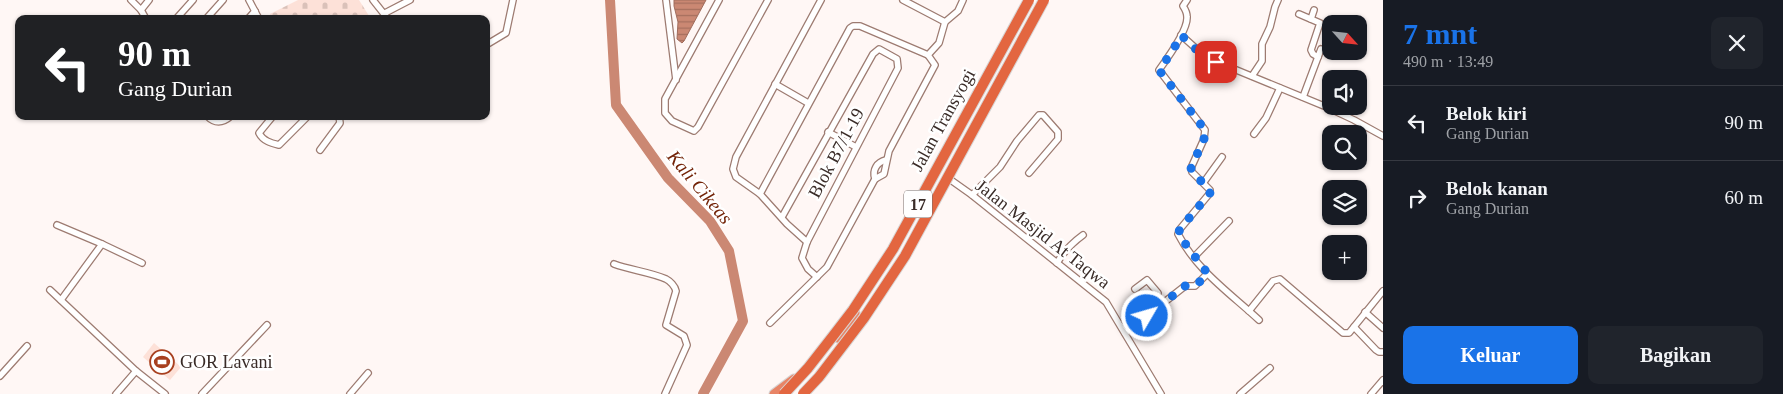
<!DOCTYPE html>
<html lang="id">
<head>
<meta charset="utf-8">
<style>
	body { margin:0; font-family:"Times New Roman",serif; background:#20242c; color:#f1f3f6; height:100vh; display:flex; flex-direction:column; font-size:19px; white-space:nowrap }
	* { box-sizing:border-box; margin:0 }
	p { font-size:16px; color:#9ea1a6 }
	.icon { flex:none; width:28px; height:28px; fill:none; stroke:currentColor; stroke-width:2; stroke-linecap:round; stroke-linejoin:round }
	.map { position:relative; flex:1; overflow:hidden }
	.side { display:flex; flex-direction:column; background:#171b24; width:400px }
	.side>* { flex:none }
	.top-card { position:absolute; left:15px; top:15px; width:475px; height:105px; border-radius:10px; box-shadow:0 1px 4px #0004; background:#202124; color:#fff; overflow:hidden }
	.needle { width:32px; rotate:117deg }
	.controls { position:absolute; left:1322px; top:15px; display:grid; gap:10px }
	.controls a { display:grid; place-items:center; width:45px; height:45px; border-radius:10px; background:#171b24; box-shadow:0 1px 4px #0004; font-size:25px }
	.pin { position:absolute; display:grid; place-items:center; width:42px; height:42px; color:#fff; margin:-21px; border-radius:10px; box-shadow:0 2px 8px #0006 }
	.me { position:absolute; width:55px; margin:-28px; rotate:52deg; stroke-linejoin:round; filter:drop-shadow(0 0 4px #0008) }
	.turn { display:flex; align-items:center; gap:18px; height:105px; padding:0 20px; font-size:22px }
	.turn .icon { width:65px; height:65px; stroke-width:2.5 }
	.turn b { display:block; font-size:35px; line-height:42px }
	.round { display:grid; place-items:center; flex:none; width:52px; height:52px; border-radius:10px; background:#20242c }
	.head { display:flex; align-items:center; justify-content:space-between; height:85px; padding:0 20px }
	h1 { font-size:30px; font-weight:700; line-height:38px; color:#1a73e8 }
	.primary-button { display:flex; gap:10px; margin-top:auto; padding:10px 20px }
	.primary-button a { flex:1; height:58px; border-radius:10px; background:#1a73e8; color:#fff; font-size:20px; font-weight:700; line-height:58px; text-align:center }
	.primary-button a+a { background:#20242c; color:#f1f3f6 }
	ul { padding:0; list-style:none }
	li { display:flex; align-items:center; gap:15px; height:75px; padding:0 20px; border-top:1px solid #363941 }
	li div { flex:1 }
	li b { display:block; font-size:19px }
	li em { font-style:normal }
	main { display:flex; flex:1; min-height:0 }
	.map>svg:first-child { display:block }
	.green { fill:#fde1d8 }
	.cemetery { fill:url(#cemetery-stones) }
	.water { fill:url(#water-rules); stroke:#a06c5c }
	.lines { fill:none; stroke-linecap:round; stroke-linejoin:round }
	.river { stroke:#cb8873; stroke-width:10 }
	.minor-casing { stroke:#9d7b71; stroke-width:8 }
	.trunk-casing { stroke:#d8d5d4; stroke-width:11 }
	.minor { stroke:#fff; stroke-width:5.5 }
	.trunk { stroke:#e88466; stroke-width:9 }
	.motorway-bridge-casing { stroke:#d8d5d4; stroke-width:12; stroke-linecap:butt }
	.motorway-bridge { stroke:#e36640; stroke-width:10 }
	.route { stroke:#1a73e8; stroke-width:9; stroke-dasharray:0 16.2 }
	.labels { text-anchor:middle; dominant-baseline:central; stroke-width:5; stroke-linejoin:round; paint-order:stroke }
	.shield { fill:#fff; stroke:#756b68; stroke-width:1 }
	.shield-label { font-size:16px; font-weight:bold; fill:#3a2c28 }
	.street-label { font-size:18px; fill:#3a2c28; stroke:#fff }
	.poi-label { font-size:18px; fill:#3a2c28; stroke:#fff; text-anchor:start }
	.water-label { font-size:19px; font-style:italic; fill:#732307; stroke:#fff }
</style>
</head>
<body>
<main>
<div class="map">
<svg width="1383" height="394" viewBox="0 0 1383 394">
	<defs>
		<pattern id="cemetery-stones" width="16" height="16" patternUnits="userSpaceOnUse" patternTransform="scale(1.25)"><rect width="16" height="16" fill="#fde1d8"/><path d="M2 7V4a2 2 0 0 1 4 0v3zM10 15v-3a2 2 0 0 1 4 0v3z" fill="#dac1b9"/></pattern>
		<pattern id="water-rules" width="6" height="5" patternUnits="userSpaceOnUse" patternTransform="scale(1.25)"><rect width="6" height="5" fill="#cb8873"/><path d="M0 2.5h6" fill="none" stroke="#a66f5e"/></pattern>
	</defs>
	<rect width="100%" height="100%" fill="#fff7f5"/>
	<polygon class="green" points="154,343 181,367 170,380 143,357"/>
	<polygon class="cemetery" points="298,0 359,0 371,19 271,19 270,14"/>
	<polygon class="water" points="674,0 706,0 684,41 682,43 677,39 678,22 674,6"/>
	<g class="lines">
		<polyline class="river" points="610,0 616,105 668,178 710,221 729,251 743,321 703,394"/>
		<g class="minor-casing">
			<g id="minor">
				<polyline points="131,0 141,10 146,19"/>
				<polyline points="249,0 259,19"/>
				<polyline points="373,0 388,19"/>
				<polyline points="666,0 676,80"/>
				<polyline points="719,0 665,99 665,113 672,121 694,131 698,127 768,0"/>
				<polyline points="903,0 945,22"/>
				<path d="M1187,0L1183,6C1185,9 1187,14 1187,17C1188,30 1167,59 1159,70L1205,130L1204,139L1191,168L1192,172L1210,190V193L1180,229L1178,234C1197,271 1230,293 1259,320"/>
				<polyline points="141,10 149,0"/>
				<polyline points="385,13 410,0"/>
				<polyline points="1299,14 1320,23 1311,50 1313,54 1318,57"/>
				<polyline points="176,19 193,0"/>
				<polyline points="206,19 223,0"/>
				<polyline points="248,19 255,11"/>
				<polyline points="1311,19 1314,10"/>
				<polyline points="1181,35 1201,53 1217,62 1324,106 1354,120 1383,136"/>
				<polyline points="486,45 506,33 513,0"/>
				<polyline points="1252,76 1262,61 1262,44 1270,27 1275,7 1278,0"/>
				<polyline points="775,84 808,103"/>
				<polyline points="1303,97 1321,49"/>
				<path d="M207,116C215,124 223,123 231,116"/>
				<path d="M273,116L259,133C263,141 271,143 279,145L308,116"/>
				<polyline points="828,132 856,147"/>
				<polyline points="1254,134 1266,118 1280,88"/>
				<polyline points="320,150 340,123 339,116"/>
				<polyline points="948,178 972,195 1106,302 1161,394"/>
				<path d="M875,179C872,170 877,162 886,160"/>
				<polyline points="1204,182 1222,157"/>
				<polyline points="760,194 850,28 853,26 860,26 928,55"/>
				<polyline points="972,195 1000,167 1017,141 1039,115 1043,115 1058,132 1058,139 1029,173"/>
				<polyline points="782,217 873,54 879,49 897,59 898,68 807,242 802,258 808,269 817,277"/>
				<polyline points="57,225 102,244"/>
				<polyline points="807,242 787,224 760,194 736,177 733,169 736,157 821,0"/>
				<polyline points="1194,257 1229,221"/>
				<path d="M1057,263C1064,251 1072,243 1083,235"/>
				<path d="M614,264C630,270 650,272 666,279C670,281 675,286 676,291L666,325L684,336L687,345L665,394"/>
				<polyline points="50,290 136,371 165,394"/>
				<polyline points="61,300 102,244 142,263"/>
				<polyline points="1249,311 1273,281 1280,279 1343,333 1349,333 1383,291"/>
				<polyline points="1365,312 1383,328"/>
				<polyline points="770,323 827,267 875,179 884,174 889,151 935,65 928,55 939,43 945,22 958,11 963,0"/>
				<polyline points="1133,325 1138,317 1156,299 1158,293 1147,280 1135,289"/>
				<polyline points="1354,327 1376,350 1379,352 1383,352"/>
				<polyline points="1125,333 1185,286 1195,286 1207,274"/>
				<polyline points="0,376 27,346"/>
				<polyline points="116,394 136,371"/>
				<polyline points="202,394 267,325"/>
				<polyline points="350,394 368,373"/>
				<polyline points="1240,394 1270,368"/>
				<polyline points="1371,394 1383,380"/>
			</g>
		</g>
		<g class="trunk-casing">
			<g id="trunk">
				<polyline points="838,338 855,313"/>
				<polyline points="774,394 794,379"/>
			</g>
		</g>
		<use href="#minor" class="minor"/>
		<use href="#trunk" class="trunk"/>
		<g class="motorway-bridge-casing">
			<g id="motorway-bridge">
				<polyline points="784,394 808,368 833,336 853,310 893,249 1029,0"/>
				<polyline points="803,394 819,377 864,318 905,256 1044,0"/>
			</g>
		</g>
		<use href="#motorway-bridge" class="motorway-bridge"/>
	</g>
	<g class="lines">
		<polyline class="route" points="1147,316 1185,286 1195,286 1208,274 1178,234 1180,229 1210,193 1210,190 1192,172 1191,168 1204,139 1205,130 1159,70 1172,52 1181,35 1200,53 1216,62"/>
	</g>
	<defs>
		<g id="stadium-ring" transform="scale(1.25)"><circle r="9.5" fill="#fff" stroke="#a8401f" stroke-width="1.5"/><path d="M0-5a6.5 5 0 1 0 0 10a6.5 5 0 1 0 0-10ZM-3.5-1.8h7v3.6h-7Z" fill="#a8401f"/></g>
	</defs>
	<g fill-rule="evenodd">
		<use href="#stadium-ring" x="162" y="362"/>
	</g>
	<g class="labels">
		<rect class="shield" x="904" y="190.5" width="28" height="27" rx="4"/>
		<g class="shield-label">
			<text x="918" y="204">17</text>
		</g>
		<g class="street-label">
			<text transform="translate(943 120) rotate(-61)">Jalan Transyogi</text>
			<text transform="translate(836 153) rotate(-62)">Blok B7/1-19</text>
			<text transform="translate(1043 234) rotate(38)">Jalan Masjid At Taqwa</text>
		</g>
		<g class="poi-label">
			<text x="180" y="362">GOR Lavani</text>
		</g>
		<g class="water-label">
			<text transform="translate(700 187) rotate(50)">Kali Cikeas</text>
		</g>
	</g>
</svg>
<div class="controls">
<a><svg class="needle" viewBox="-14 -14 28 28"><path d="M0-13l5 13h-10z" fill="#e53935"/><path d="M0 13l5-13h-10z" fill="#9ea1a6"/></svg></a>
<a><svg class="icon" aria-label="sound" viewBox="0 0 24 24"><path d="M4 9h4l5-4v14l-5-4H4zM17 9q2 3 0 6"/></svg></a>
<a><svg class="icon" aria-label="search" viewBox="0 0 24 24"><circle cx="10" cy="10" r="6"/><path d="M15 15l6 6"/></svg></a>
<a><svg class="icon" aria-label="layers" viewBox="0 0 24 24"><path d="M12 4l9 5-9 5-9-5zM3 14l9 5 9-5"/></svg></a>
<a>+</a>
</div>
<div class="pin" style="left:1216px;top:62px;background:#d93025"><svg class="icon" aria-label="arrive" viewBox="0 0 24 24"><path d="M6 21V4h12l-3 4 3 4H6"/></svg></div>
<svg class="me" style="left:1147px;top:316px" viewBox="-20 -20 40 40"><circle r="17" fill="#1a73e8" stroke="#fff" stroke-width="3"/><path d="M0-11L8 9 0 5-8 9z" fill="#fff"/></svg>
<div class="top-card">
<div class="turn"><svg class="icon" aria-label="left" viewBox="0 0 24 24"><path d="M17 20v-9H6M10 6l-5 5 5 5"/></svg><div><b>90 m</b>Gang Durian</div></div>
</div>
</div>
<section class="side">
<div class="head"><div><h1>7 mnt</h1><p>490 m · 13:49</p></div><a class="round"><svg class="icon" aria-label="close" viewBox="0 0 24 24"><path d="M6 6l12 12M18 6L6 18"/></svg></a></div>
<ul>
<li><svg class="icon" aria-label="left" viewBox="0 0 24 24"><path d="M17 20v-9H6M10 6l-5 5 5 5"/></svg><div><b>Belok kiri</b><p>Gang Durian</p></div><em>90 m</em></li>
<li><svg class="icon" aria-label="right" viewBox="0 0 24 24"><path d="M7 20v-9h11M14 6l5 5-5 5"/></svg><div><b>Belok kanan</b><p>Gang Durian</p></div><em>60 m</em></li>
</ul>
<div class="primary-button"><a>Keluar</a><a>Bagikan</a></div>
</section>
</main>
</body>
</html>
